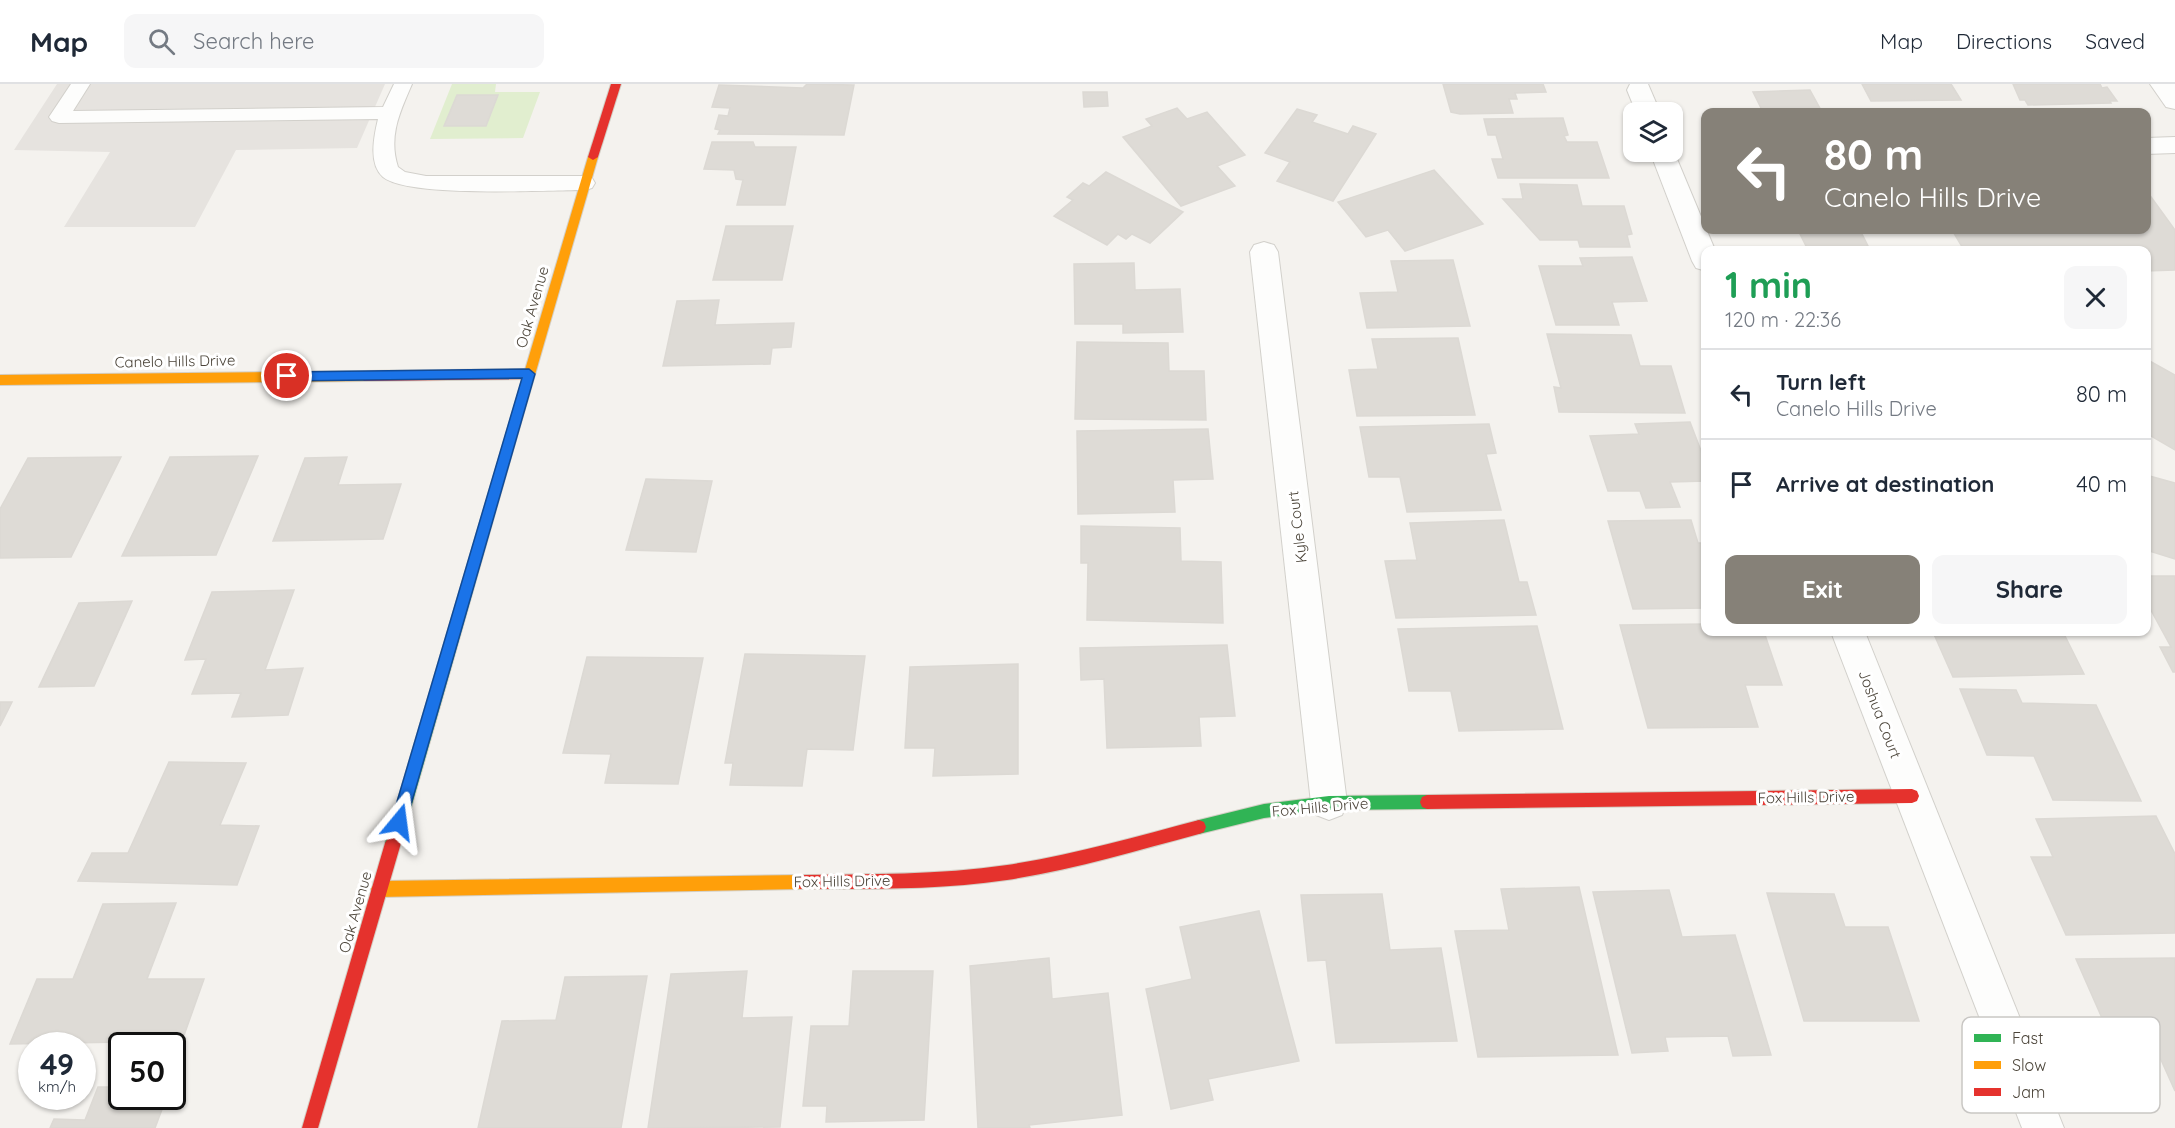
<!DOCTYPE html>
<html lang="en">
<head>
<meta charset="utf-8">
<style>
	body { margin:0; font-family:Quicksand,sans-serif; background:#f6f6f7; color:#1f2937; height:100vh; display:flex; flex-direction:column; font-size:22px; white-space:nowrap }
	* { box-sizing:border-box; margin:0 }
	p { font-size:20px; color:#747a83 }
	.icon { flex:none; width:33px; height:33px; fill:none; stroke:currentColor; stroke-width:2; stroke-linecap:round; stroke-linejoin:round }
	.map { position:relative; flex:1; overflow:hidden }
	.panel { position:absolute; left:1701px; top:162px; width:450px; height:390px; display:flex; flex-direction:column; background:#fff; border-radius:12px; box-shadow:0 2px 4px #0004 }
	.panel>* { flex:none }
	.top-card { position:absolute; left:1701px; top:24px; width:450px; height:126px; border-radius:12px; box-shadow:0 2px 4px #0004; background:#868178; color:#fff; overflow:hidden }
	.controls { position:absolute; left:1623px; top:18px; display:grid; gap:12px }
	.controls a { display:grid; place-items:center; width:60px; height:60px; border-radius:12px; background:#fff; box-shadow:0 2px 4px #0004; font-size:30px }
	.speed { position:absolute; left:18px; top:948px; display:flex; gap:12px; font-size:30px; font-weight:700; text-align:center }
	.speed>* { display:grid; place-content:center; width:78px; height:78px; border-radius:50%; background:#fff; box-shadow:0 2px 4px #0004; line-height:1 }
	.speed small { font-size:15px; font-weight:400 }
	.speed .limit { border:3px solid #111; border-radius:9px; background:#fff; color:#111 }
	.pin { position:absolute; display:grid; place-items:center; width:51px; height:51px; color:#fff; margin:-26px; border:3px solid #fff; border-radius:50%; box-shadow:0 2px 6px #0007 }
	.me { position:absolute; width:66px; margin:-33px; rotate:16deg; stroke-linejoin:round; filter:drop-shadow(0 0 4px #0008) }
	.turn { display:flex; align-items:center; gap:21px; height:126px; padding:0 24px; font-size:27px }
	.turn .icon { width:78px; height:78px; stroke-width:2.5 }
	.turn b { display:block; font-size:42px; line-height:51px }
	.round { display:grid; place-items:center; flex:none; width:63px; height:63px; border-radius:12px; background:#f6f6f7 }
	.headline { display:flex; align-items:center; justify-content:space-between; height:102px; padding:0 24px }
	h1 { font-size:36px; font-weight:800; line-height:45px; color:#1e9e55 }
	.button { display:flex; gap:12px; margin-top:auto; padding:12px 24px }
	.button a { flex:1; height:69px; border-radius:12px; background:#868178; color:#fff; font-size:24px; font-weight:800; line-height:69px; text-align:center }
	.button a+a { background:#f6f6f7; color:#1f2937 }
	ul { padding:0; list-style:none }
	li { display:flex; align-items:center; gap:18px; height:90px; padding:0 24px; border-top:2px solid #e0e1e3 }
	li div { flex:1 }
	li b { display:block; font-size:22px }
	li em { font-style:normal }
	header { display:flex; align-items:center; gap:36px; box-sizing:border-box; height:84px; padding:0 30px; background:#fff; border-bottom:2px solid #e0e1e3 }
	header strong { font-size:28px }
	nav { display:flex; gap:33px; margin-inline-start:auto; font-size:21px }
	.search { width:420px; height:54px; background:#f6f6f7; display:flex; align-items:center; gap:15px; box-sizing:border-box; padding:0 21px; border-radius:12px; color:#747a83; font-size:22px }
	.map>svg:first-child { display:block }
	.green { fill:#e1eecf }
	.parking { fill:#e6e3df }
	.building { fill:#dedbd6; stroke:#dcd9d4; stroke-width:1.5 }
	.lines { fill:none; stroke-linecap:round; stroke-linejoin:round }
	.lane-casing { stroke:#d2d0cb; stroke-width:2 }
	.street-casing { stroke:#d2d0cb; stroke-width:2 }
	.fast-casing { stroke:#d3cfc5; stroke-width:2 }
	.slow-casing { stroke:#d3cfc5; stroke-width:2 }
	.jam-casing { stroke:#d3cfc5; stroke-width:2 }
	.lane { fill:#fdfdfc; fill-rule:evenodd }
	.street { fill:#fdfdfc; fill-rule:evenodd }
	.fast { fill:#30b455; fill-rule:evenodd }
	.slow { fill:#ff9f0a; fill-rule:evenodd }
	.jam { fill:#e5322d; fill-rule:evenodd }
	.route { fill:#1a73e8; stroke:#114b97; stroke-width:1.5 }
	.labels { text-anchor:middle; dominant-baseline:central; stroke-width:6; stroke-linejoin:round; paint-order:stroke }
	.street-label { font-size:15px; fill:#4b4439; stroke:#fff }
	.key { fill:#fff; stroke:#c9c7c4; stroke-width:1.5 }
	.key-label { font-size:16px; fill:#4b4439 }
</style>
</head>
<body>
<header>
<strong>Map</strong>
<div class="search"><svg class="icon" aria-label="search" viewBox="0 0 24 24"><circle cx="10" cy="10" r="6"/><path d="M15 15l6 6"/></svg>Search here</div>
<nav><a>Map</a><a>Directions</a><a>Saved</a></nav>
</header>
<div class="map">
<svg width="2175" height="1044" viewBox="0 0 2175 1044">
	<rect width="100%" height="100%" fill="#f4f2ee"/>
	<polygon class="green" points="452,0 496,0 495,8 540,8 523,54 430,55"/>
	<polygon class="parking" points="57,0 385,0 357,64 236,66 195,143 64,143 110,68 14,66"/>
	<g class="building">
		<polygon points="807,0 854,1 844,51 718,50 720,46 715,45 719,31 728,32 730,24 712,23 719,1 803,4"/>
		<polygon points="1443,0 1543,0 1546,8 1515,9 1517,15 1509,15 1513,29 1460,30 1451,28"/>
		<polygon points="1862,0 1951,0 1961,16 1871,17"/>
		<polygon points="2013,0 2100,0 2102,4 2107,3 2117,17 2110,17 2111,19 2028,21 2025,16 2020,16"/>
		<polygon points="1810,6 1822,28 1763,28 1753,8"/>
		<polygon points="1083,8 1107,8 1108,22 1084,23"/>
		<polygon points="457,11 498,11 486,42 444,42"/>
		<polygon points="1177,24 1187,35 1207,28 1245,71 1217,82 1235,102 1181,122 1123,53 1152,42 1146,35"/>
		<polygon points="1297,25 1317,31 1312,38 1348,50 1353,42 1376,50 1333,117 1277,97 1290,78 1265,69"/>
		<polygon points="1563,34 1568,51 1564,52 1567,58 1597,58 1609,94 1498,94 1492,75 1503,75 1496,51 1488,51 1484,35"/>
		<polygon points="712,58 753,58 755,63 796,63 785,121 737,121 743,96 736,95 734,86 704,85"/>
		<polygon points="1434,86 1483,140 1405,167 1388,146 1366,153 1338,118"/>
		<polygon points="1106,88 1183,128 1150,159 1132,150 1126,155 1118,150 1107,161 1054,132 1073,116 1067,113 1083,99 1089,102"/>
		<polygon points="1520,100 1577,101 1582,122 1624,122 1632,150 1627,151 1630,163 1580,163 1578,156 1540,156 1503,115 1523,115"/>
		<polygon points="2146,106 2175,146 2175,186 2146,187 2146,166 1964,166 1952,146 2146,146"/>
		<polygon points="726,142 793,142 782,196 713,196"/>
		<polygon points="1798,146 1860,146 1870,166 1808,166"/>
		<polygon points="1632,173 1647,217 1612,218 1619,241 1556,241 1539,182 1583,182 1580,174"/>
		<polygon points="1453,176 1470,242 1367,244 1360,209 1398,208 1391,177"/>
		<polygon points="1134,179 1135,206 1180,205 1183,248 1123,249 1123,240 1075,240 1074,180"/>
		<polygon points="719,216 715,241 794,239 791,263 772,264 770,280 663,282 677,217"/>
		<polygon points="1547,250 1631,251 1640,282 1671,282 1685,329 1559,328 1554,303 1561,304"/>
		<polygon points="1458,254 1475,331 1357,332 1349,286 1378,285 1372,255"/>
		<polygon points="1077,258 1168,259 1169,287 1204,287 1206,336 1075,335"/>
		<polygon points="2146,275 2175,291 2175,366 2146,349"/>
		<polygon points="1690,338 1706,380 1706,397 1670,398 1680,423 1646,424 1640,407 1608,407 1590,352 1639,350 1635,340"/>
		<polygon points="1489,340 1496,369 1486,370 1501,426 1407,428 1400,393 1369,393 1360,343"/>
		<polygon points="1208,345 1213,395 1173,396 1175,428 1078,430 1077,347"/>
		<polygon points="258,372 216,471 122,472 170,373"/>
		<polygon points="121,373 71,473 0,474 0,425 28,374"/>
		<polygon points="347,373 338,401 401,400 383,455 273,457 305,374"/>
		<polygon points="2146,391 2175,399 2175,475 2146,466"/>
		<polygon points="646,395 712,397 696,468 626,466"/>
		<polygon points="1504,436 1519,498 1527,498 1536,531 1396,534 1385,477 1417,476 1410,439"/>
		<polygon points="1691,436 1698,459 1706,459 1706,524 1633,525 1608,437"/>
		<polygon points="1081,442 1180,444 1181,477 1221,478 1223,539 1087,536 1088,479 1081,479"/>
		<polygon points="2146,492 2175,492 2175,588 2173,588 2160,563 2171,563 2146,517"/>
		<polygon points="294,506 265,586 303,584 288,631 232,633 241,609 192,610 206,575 185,576 212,508"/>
		<polygon points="132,517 94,602 39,603 79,519"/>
		<polygon points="1706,540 1706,548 1764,548 1782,601 1745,601 1758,643 1648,644 1620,541"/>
		<polygon points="1537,542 1563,645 1459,647 1451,607 1409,607 1398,545"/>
		<polygon points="1933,548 2063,548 2084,590 1953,593"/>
		<polygon points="1227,561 1235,632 1199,633 1201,662 1107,664 1104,595 1081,596 1080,564"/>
		<polygon points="745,570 865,572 853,666 807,665 802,702 730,701 733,679 725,679"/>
		<polygon points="587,573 703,574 678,700 605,699 611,670 563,669"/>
		<polygon points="1018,580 1018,690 933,692 935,664 905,664 910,583"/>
		<polygon points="1960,605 2016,606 2022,619 2096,621 2141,717 2053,716 2034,672 1987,671"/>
		<polygon points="0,618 12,618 0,642"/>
		<polygon points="169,678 246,679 220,741 259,742 237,801 78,797 92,769 128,769"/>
		<polygon points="2156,732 2175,770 2175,849 2066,851 2031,773 2053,773 2036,735"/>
		<polygon points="1579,803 1618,971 1478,973 1455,847 1509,846 1501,805"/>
		<polygon points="1669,806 1682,853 1735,851 1771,971 1733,972 1728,952 1665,953 1668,967 1632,969 1593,808"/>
		<polygon points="1767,809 1834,810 1845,843 1888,843 1919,937 1804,937"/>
		<polygon points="1382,810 1390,866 1441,864 1457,957 1336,959 1326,876 1308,877 1301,811"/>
		<polygon points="176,819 147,895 204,895 182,957 10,960 37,895 73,895 103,820"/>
		<polygon points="1259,827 1299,977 1208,995 1213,1016 1171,1025 1146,905 1192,895 1180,843"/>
		<polygon points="1049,874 1052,915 1108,909 1122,1031 1029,1041 1030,1044 978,1044 970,882"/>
		<polygon points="2175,874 2175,1007 2153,958 2113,959 2076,875"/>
		<polygon points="747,887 742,934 792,933 780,1043 648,1044 671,890"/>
		<polygon points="853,887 933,887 924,1036 826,1038 827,1022 803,1022 811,942 849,942"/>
		<polygon points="647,892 621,1044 478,1044 502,937 556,936 565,893"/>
		<polygon points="98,1003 122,1003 122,1012 167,1012 155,1044 50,1044 54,1035 85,1036"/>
	</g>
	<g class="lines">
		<g class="lane-casing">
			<path id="lane" d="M71,0H90L73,27L383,23L394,0H412C400,28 388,52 398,83L405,88L426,92H585L592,94L595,99L592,104L585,106C547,106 408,114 383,93C368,80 374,52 378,35L59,39L52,37L49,33Z"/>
		</g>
		<g class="street-casing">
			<g id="street">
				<polygon points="1630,0 1648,0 1660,28 1636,28 1627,6"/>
				<polygon points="2150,0 2175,0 2175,25 2166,23"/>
				<polygon points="2175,53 2175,69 2146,70 2146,54"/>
				<polygon points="1672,63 1715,166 1706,166 1706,187 1696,184 1692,177 1650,68 1672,68"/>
				<polygon points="1264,158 1274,161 1278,168 1347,719 1342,731 1329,736 1316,731 1311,719 1250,168 1254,161"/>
				<polygon points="1831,548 1865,548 2064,1044 2022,1044"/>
			</g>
		</g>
		<g class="fast-casing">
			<g id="fast">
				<polygon points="504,372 510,377 401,759 398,764 393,766 388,764 385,759 498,377"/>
				<polygon points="1427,711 1432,713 1434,718 1432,723 1427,725 1329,726 1264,734 1199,750 1194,748 1192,743 1194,738 1199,736 1264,720 1329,712"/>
			</g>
		</g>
		<g class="slow-casing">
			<g id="slow">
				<polygon points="593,70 598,73 510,377 504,382 498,377 588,73"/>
				<polygon points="364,287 370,292 364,297 0,301 0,291"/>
				<polygon points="801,791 806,793 809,798 806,803 801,805 379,813 374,810 371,805 374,800 379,797"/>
			</g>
		</g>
		<g class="jam-casing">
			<g id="jam">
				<polygon points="611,0 621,0 598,73 593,76 588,73"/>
				<polygon points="529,285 535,290 529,295 364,297 358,292 364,287"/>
				<polygon points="1912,705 1917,707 1919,712 1917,717 1912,719 1427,725 1422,723 1420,718 1422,713 1427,711"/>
				<path d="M1199,736L1204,738L1206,743L1204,748L1199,750C1135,767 1073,786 1007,796C939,806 870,805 801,805L796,803L793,798L796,793L801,791C870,790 939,791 1007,781C1072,771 1135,753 1199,736Z"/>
				<polygon points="393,752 398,754 401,759 318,1044 302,1044 385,759 388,754"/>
			</g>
		</g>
		<use href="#lane" class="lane"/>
		<use href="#street" class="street"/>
		<use href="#fast" class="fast"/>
		<use href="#slow" class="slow"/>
		<use href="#jam" class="jam"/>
	</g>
	<polygon class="route" points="529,285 535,290 406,738 404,743 399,745 393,743 391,738 522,294 287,297 281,292 287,288"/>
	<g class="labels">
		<g class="street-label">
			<text transform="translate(532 223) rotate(-74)">Oak Avenue</text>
			<text transform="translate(175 277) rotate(-1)">Canelo Hills Drive</text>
			<text transform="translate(1297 443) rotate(-97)">Kyle Court</text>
			<text transform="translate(1880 630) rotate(69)">Joshua Court</text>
			<text transform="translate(1806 713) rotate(-1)">Fox Hills Drive</text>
			<text transform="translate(1320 723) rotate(-5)">Fox Hills Drive</text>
			<text transform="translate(842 797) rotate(-1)">Fox Hills Drive</text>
			<text transform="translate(355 828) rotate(-74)">Oak Avenue</text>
		</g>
	</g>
	<rect x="1962" y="933" width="198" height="96" rx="9" class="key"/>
	<rect x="1974" y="950" width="27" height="8" fill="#30b455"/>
	<rect x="1974" y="977" width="27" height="8" fill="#ff9f0a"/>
	<rect x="1974" y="1004" width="27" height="8" fill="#e5322d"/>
	<g class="key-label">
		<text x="2012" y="960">Fast</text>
		<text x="2012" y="987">Slow</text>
		<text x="2012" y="1014">Jam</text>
	</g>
</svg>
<div class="controls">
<a><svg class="icon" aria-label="layers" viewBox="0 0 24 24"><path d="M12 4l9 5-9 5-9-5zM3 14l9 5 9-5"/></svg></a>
</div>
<div class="speed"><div>49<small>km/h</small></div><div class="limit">50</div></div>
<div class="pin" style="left:287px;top:292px;background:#d93025"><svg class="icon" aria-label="arrive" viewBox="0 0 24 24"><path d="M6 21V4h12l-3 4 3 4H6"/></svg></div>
<svg class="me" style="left:399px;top:738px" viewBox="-20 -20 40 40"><path d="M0-17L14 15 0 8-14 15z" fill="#1a73e8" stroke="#fff" stroke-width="4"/></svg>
<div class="top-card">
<div class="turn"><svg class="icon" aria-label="left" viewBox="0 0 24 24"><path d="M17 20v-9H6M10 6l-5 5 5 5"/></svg><div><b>80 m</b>Canelo Hills Drive</div></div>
</div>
<section class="panel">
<div class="headline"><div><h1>1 min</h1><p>120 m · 22:36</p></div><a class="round"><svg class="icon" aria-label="close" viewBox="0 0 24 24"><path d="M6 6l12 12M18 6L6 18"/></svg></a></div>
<ul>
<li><svg class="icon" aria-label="left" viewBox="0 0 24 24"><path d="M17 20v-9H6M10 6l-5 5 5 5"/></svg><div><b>Turn left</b><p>Canelo Hills Drive</p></div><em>80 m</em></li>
<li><svg class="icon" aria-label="arrive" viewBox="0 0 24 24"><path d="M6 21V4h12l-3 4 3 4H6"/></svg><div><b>Arrive at destination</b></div><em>40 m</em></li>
</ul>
<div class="button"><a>Exit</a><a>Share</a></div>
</section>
</div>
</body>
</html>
